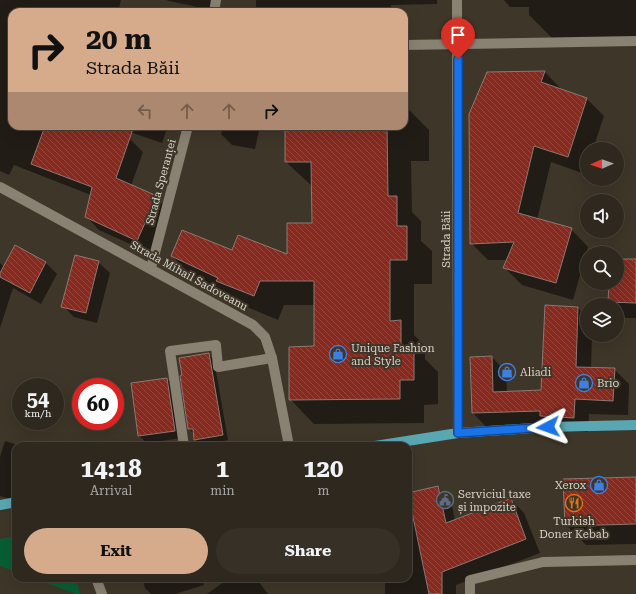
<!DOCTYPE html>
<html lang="en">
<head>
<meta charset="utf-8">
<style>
	body { margin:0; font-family:"Roboto Serif",serif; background:#363027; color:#f1f3f6; height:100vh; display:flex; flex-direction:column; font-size:15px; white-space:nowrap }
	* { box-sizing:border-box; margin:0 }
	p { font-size:13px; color:#a7a6a4 }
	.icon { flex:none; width:22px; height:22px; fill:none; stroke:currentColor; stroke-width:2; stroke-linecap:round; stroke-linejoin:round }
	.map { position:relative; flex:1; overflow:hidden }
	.details { position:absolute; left:12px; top:442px; width:400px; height:140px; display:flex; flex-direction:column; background:#2e281e; border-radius:12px; box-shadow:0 4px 16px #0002,0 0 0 1px #49443c }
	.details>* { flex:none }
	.banner { position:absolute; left:8px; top:8px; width:400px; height:122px; border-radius:12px; box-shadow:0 4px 16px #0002,0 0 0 1px #49443c; background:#d6ab8b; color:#111; overflow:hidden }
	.needle { width:26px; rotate:268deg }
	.fabs { position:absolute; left:580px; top:142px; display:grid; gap:8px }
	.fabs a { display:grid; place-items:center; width:44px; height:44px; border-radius:50%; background:#2e281e; box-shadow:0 4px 16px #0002,0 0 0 1px #49443c; font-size:20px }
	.speed { position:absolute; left:12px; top:378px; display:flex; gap:8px; font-size:20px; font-weight:700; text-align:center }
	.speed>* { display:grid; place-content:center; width:52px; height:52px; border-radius:50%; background:#2e281e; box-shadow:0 4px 16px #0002,0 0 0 1px #49443c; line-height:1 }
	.speed small { font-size:10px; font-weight:400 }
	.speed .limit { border:6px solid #d22; background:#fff; color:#111 }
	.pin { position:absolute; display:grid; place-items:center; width:34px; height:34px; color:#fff; margin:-41px -17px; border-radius:50% 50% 50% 0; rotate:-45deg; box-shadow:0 0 4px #0007 }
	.pin .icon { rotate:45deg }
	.me { position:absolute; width:44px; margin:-22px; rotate:266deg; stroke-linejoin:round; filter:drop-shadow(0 0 3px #0008) }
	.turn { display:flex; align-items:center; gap:14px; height:84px; padding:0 12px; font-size:18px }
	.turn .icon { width:52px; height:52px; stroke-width:2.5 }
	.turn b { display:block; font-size:28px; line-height:34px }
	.lanes { display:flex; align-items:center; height:38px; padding:0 12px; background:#0003; justify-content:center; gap:20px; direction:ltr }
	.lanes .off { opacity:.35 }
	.eta { display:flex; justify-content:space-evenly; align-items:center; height:68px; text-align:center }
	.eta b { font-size:24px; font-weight:700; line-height:28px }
	.cta { display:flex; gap:8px; margin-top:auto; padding:8px 12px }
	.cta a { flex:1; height:46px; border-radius:24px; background:#d6ab8b; color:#111; font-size:16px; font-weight:700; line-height:46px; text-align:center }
	.cta a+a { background:#363027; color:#f1f3f6 }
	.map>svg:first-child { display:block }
	.green { fill:#095e35 }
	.shadow { fill:#0007 }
	.building { fill:url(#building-back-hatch); stroke:#8c7874 }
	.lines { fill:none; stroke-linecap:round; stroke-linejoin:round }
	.lane { stroke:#898171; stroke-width:10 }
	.street { stroke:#898171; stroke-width:10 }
	.primary { stroke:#5aa7b4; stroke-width:10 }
	.route-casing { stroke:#114b97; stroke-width:10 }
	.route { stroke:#1a73e8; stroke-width:7 }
	.labels { text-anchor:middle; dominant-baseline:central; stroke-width:4; stroke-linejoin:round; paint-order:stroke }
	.street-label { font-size:11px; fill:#d8d3ca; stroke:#3e3628 }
	.poi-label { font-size:11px; fill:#d8d3ca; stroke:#3e3628; text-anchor:start }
</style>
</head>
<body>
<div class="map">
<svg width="636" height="594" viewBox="0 0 636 594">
	<defs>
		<pattern id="building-back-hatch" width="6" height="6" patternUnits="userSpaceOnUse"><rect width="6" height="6" fill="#862a1f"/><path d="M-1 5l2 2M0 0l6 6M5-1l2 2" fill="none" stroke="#96483e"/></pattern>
	</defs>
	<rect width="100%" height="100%" fill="#3e3628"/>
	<g class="green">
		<polygon points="16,536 16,572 0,566 0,539"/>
		<polygon points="33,578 76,578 80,594 76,594"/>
	</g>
	<g class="shadow">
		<polygon points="0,0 121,0 118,12 75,12 58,7 57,12 12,12 12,126 96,126 129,138 143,152 131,186 156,197 170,211 150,253 99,230 86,216 91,195 14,165 9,175 0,171"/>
		<polygon points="165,0 213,0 211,10"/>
		<polygon points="256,0 437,0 437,4 391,5 391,12 256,12"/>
		<polygon points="504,0 636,0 636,40 554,40 529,15 529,7 510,7"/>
		<polygon points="545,72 562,90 587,99 604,116 593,149 587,149 587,167 585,174 551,162 537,220 571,229 588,247 573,300 522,285 505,268 508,260 488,260 471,243 488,73"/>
		<polygon points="404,105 429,130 429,161 411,161 412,212 421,221 421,241 432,251 432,284 414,284 414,335 425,346 425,359 438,372 438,404 424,405 424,423 314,424 290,399 315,347 315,305 284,305 278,320 242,305 235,299 197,281 172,256 233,251 288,255 313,224 312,186 286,162 286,126 404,126"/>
		<polygon points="124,126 168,126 162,143 130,132"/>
		<polygon points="224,126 260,126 255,149 232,145 221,134"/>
		<polygon points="15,246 46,263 57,274 41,304 13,288 0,328 0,263 4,267"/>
		<polygon points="617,260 636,260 636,318 626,318 617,310 617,305 612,305 609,302 610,283 617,283"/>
		<polygon points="98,262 110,273 97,323 74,317 63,306"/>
		<polygon points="546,306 578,308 587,317 587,335 592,335 591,369 614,369 629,384 628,415 589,414 588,432 487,428 473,413 492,357 506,372 507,392 542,391"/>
		<polygon points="208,354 214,360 228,440 201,445 195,439 194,434 189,429"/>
		<polygon points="167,379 174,386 182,438 147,443 139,436"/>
		<polygon points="5,441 21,446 16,446 16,501 0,496 0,457"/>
		<polygon points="92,441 112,443 115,446 92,446"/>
		<polygon points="636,478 636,544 586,545 566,525"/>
		<polygon points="437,488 451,501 455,520 511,499 524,513 540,553 456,585 456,594 385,594 385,578 408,578 408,494"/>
		<polygon points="142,578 202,578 204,585 175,594 151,594 145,588"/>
		<polygon points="229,578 256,578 268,594 207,594"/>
	</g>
	<g class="building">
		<polygon points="545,71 541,82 587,98 568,157 534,146 518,213 572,228 556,283 503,268 514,242 470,244 469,114 487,72"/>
		<polygon points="45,126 134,126 116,178 157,196 137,241 85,217 92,187 31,164"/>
		<polygon points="285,126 387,126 388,196 397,196 397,226 407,226 407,260 390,260 390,321 401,320 401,347 414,347 414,380 400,380 400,399 289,400 289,347 314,346 314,281 260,281 254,296 216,281 218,278 171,256 182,230 232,250 238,235 287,254 287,223 312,223 311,162 285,162"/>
		<polygon points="15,245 46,262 30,293 0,277 0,273"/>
		<polygon points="75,255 99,261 86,313 61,307"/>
		<polygon points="617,259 636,259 636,303 608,302 609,283 617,283"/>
		<polygon points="545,305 578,307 576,367 615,368 613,401 575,399 574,418 540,416 540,411 472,413 470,357 492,356 493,392 541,390"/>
		<polygon points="209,353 223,435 194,440 193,429 188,429 180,376 182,375 179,358"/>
		<polygon points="167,378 175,431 138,436 131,383"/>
		<polygon points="636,477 636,524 565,526 563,479"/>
		<polygon points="438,486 446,523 511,498 526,539 442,572 442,594 429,594 408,493"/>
	</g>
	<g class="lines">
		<polyline class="lane" points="184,446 170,351 216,345 218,367 272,358"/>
		<g class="street">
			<polyline points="457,0 458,433"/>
			<polyline points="214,12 216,0"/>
			<polyline points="404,45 636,41"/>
			<polyline points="0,187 253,325 265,337 272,358 289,446"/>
			<polyline points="151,268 188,126"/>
			<polyline points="96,578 102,594"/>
			<polyline points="470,594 470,580 543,562 636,560"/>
		</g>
		<g class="primary">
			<polyline points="375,446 458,433 548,427 636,425"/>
			<polyline points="0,505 16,502"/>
		</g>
	</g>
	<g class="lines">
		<g class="route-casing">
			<polyline id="route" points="458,59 458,433 548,427"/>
		</g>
		<use href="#route" class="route"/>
	</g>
	<defs>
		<g id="shop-ring" transform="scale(0.9)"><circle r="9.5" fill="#3e3628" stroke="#3f7fe0" stroke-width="1.5"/><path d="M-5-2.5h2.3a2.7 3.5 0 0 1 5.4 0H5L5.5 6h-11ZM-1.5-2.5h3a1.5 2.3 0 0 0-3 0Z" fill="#3f7fe0"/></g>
		<g id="civic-ring" transform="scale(0.9)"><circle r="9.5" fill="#3e3628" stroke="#5c6f8a" stroke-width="1.5"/><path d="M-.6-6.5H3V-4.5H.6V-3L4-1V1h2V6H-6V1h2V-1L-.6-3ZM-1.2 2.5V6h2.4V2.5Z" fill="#5c6f8a"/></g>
		<g id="restaurant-ring" transform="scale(0.9)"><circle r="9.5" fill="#3e3628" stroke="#e8710a" stroke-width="1.5"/><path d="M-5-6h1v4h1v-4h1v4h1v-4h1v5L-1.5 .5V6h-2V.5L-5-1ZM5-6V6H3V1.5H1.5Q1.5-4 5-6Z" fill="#e8710a"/></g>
	</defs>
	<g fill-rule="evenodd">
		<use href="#shop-ring" x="338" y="354"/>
		<use href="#shop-ring" x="507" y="372"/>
		<use href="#shop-ring" x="584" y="383"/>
		<use href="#shop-ring" x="599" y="485"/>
		<use href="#civic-ring" x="445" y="500"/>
		<use href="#restaurant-ring" x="574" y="503"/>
	</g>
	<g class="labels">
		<g class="street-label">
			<text transform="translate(161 182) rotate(-75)">Strada Speranței</text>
			<text transform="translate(446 239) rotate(-90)">Strada Băii</text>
			<text transform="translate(189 276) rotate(29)">Strada Mihail Sadoveanu</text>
		</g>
		<g class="poi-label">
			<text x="351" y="348">Unique Fashion<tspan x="351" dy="13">and Style</tspan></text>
			<text x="520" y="372">Aliadi</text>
			<text x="597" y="383">Brio</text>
			<text x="586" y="485" text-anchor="end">Xerox</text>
			<text x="458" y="494">Serviciul taxe<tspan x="458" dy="13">și impozite</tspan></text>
			<text x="574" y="521" text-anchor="middle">Turkish<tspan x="574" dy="13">Doner Kebab</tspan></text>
		</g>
	</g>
</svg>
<div class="fabs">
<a><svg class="needle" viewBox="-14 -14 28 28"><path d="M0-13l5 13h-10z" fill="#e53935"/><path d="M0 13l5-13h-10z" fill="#a7a6a4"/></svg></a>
<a><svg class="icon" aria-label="sound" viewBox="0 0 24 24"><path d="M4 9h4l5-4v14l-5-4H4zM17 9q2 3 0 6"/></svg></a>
<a><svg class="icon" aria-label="search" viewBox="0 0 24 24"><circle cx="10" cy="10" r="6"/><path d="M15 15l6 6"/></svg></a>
<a><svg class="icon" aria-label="layers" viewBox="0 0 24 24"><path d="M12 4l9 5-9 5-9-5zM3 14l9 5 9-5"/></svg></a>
</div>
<div class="speed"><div>54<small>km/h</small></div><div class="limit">60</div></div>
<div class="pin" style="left:458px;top:59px;background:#d93025"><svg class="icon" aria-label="arrive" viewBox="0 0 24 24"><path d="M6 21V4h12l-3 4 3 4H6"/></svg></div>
<svg class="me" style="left:548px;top:427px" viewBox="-20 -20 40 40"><path d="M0-17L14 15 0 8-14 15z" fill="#1a73e8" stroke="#fff" stroke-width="4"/></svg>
<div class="banner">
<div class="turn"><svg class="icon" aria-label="right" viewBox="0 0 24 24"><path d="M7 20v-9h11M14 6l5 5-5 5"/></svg><div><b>20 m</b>Strada Băii</div></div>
<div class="lanes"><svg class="icon off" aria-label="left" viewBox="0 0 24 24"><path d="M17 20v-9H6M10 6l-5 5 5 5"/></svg><svg class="icon off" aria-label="ahead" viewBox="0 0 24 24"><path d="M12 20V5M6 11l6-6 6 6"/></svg><svg class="icon off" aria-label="ahead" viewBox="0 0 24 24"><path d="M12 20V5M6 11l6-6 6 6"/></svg><svg class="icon" aria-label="right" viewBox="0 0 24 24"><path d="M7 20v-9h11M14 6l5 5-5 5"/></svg></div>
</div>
<section class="details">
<div class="eta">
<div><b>14:18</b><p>Arrival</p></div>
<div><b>1</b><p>min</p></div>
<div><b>120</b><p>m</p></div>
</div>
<div class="cta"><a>Exit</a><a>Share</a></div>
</section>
</div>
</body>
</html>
